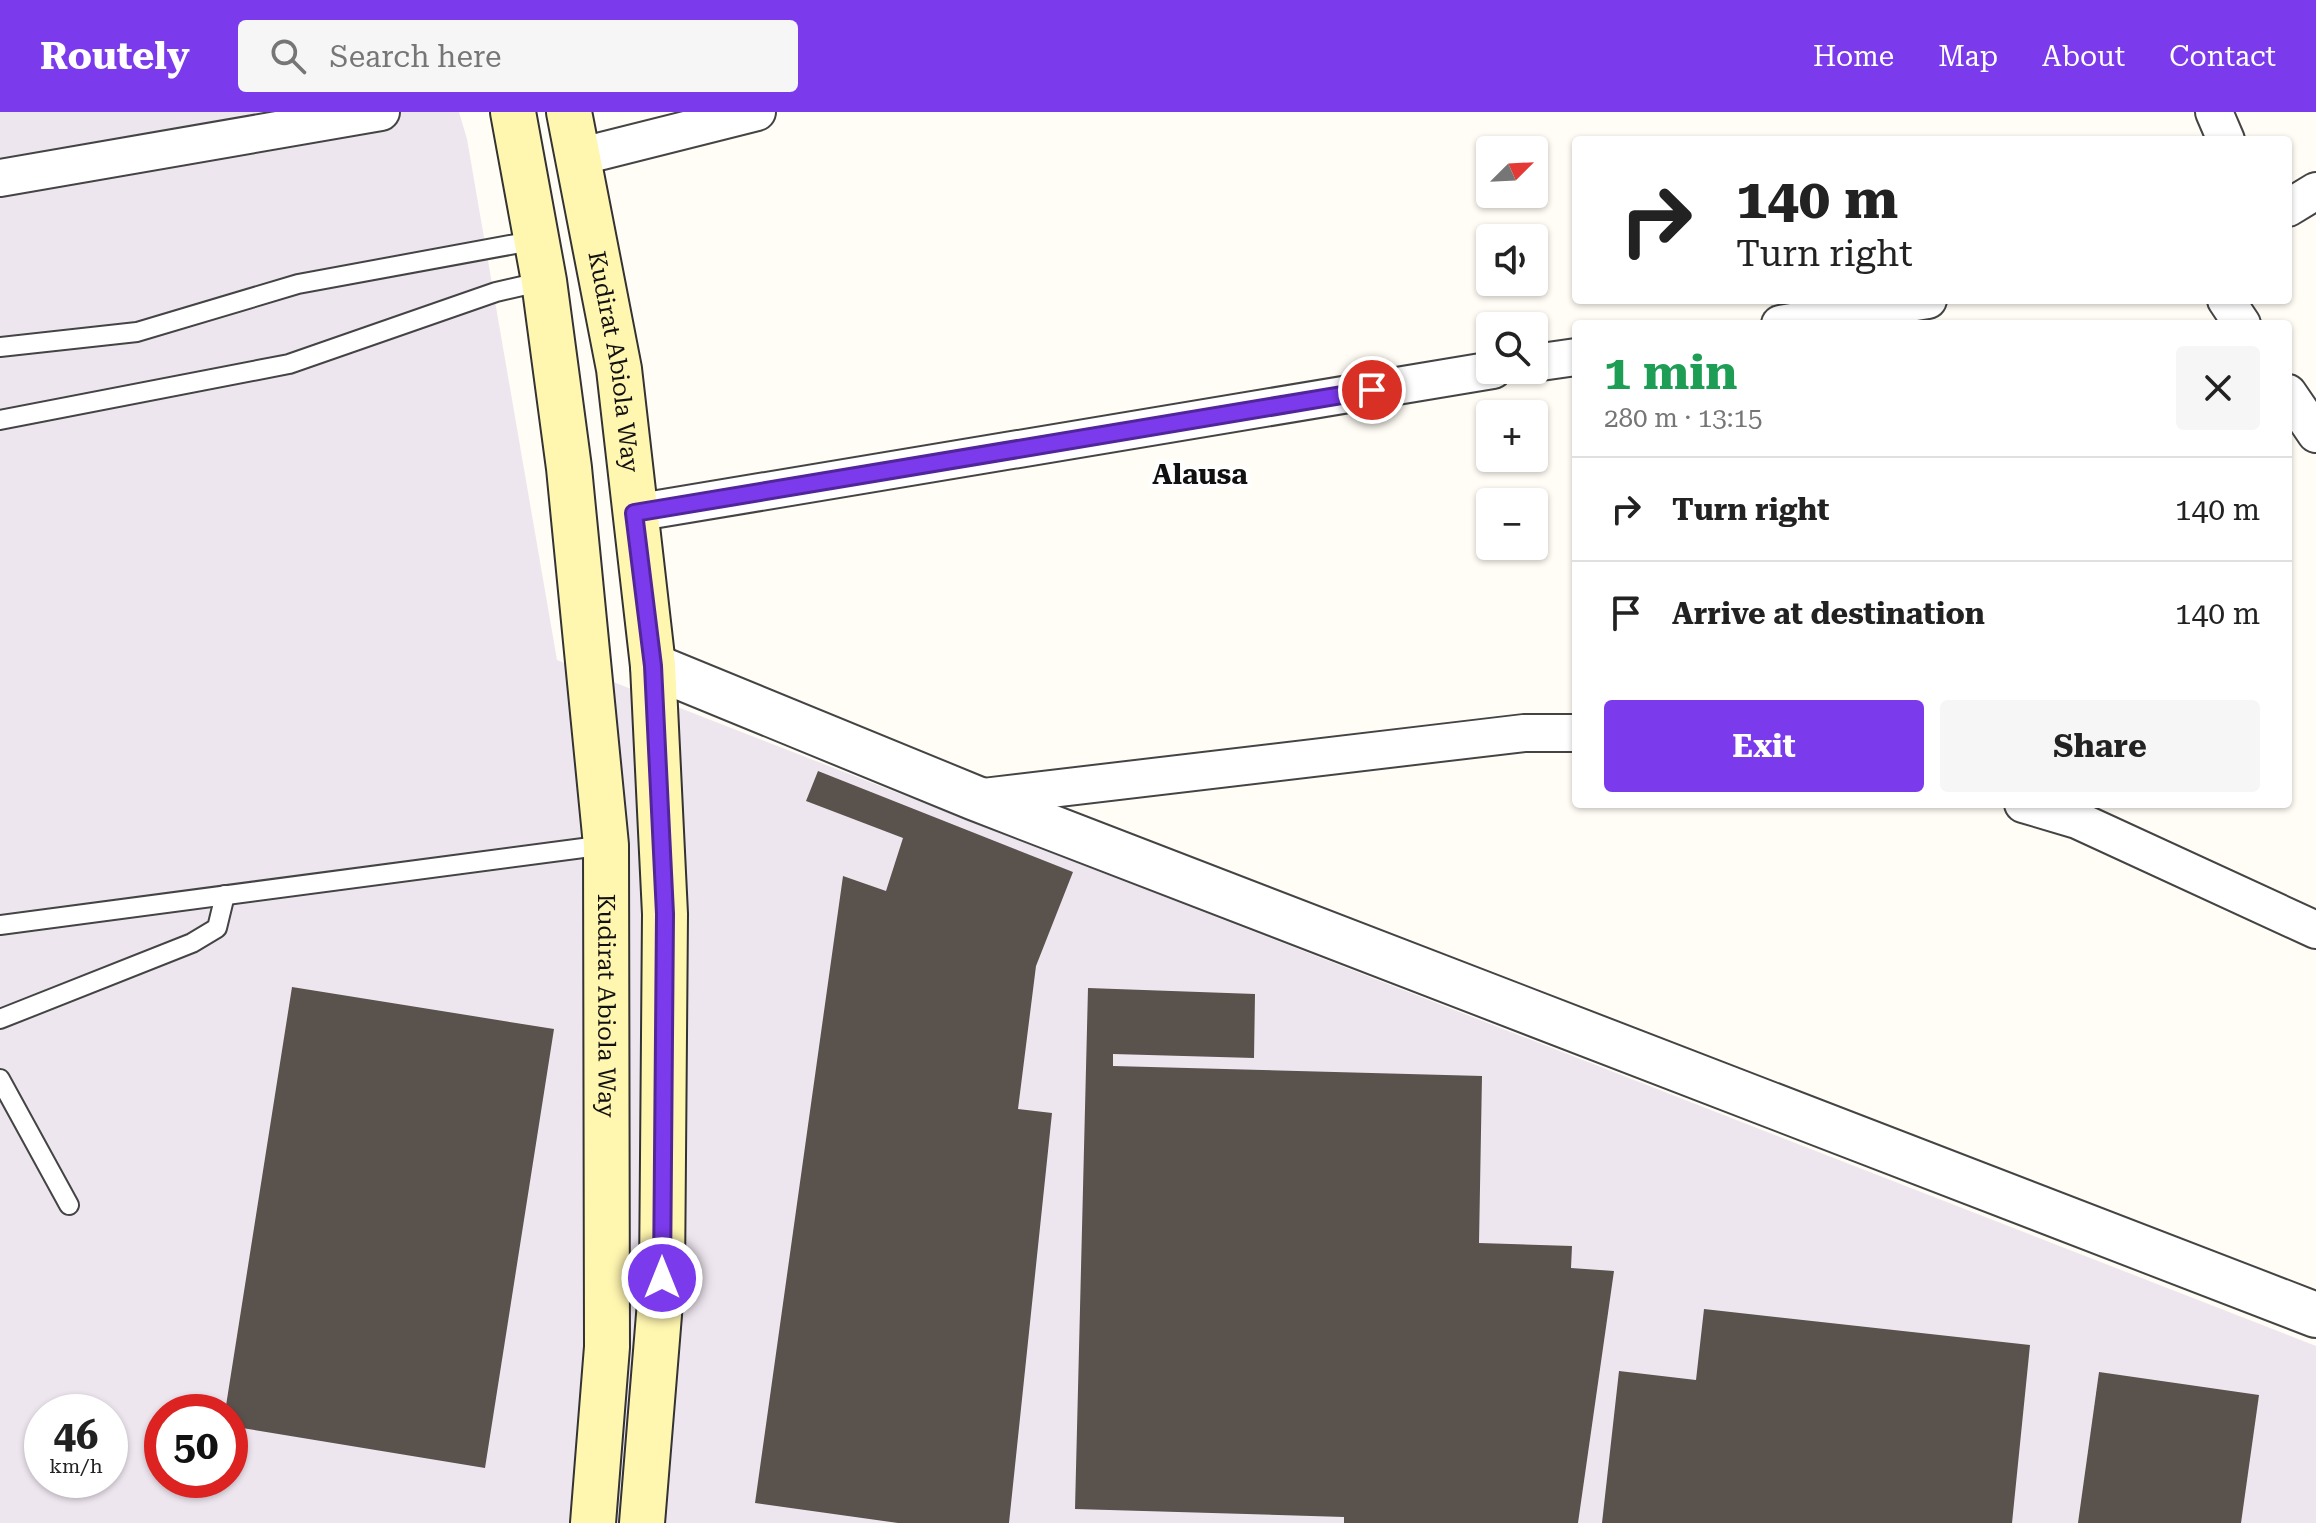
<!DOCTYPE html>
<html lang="en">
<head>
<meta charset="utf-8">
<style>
	body { margin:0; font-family:"Roboto Serif",serif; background:#f6f6f6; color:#222; height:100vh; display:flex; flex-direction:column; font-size:30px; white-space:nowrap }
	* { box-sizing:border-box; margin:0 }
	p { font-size:26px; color:#767676 }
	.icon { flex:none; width:44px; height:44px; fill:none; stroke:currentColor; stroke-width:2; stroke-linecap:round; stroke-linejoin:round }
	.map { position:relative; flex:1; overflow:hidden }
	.side { position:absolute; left:1572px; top:208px; width:720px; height:488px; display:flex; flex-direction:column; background:#fff; border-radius:8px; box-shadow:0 2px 6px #0004 }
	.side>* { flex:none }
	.hud { position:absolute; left:1572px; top:24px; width:720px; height:168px; border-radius:8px; box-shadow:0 2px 6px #0004; background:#fff; color:#222; overflow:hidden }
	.needle { width:52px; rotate:66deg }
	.fabs { position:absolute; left:1476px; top:24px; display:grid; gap:16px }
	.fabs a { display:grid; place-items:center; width:72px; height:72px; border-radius:8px; background:#fff; box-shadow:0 2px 6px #0004; font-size:40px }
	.speed { position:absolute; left:24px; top:1282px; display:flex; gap:16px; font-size:40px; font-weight:700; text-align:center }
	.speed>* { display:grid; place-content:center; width:104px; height:104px; border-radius:50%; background:#fff; box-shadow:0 2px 6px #0004; line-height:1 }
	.speed small { font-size:20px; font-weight:400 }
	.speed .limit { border:12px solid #d22; background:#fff; color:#111 }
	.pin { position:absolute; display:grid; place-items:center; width:68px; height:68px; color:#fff; margin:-34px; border:4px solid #fff; border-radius:50%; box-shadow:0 2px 8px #0007 }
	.me { position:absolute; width:88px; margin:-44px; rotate:0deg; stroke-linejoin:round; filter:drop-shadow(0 0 6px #0008) }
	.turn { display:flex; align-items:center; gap:28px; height:168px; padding:0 32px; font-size:36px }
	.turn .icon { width:104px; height:104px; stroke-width:2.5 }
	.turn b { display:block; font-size:56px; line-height:68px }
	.round { display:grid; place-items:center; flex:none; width:84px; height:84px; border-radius:8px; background:#f6f6f6 }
	.head { display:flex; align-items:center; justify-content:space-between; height:136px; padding:0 32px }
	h1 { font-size:48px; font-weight:700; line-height:60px; color:#1e9e55 }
	.cta { display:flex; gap:16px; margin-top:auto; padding:16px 32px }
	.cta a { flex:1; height:92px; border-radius:8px; background:#7c3aed; color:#fff; font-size:32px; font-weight:700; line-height:92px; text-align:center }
	.cta a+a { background:#f6f6f6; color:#222 }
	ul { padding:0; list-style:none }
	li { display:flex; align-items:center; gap:24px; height:104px; padding:0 32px; border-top:2px solid #e0e0e0 }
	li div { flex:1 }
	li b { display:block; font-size:30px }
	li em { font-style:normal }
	header { display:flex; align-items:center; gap:48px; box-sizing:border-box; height:112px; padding:0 40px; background:#7c3aed; color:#fff }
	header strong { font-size:38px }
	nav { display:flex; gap:44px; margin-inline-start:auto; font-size:28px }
	.search { width:560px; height:72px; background:#f6f6f6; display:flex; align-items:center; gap:20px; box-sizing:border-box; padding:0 28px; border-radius:8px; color:#767676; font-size:30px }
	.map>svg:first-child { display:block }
	.industrial { fill:#eee6ef; fill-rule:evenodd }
	.building { fill:#5a524d }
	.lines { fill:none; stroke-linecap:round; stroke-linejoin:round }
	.service-casing { stroke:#444; stroke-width:22 }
	.minor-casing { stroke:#444; stroke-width:40 }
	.tertiary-casing { stroke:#444; stroke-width:48 }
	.secondary-casing { stroke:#333; stroke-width:48 }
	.service { stroke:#fff; stroke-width:18 }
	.minor { stroke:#fff; stroke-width:36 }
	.tertiary { stroke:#fff; stroke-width:44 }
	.secondary { stroke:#fff6b0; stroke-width:44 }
	.route-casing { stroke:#51269a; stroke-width:20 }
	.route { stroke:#7c3aed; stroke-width:14 }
	.labels { text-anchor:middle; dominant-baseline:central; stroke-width:8; stroke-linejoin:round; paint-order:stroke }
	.street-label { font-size:24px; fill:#111; stroke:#fff }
	.quarter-label { font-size:28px; font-weight:bold; fill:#111; stroke:#fff }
</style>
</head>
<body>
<header>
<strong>Routely</strong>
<div class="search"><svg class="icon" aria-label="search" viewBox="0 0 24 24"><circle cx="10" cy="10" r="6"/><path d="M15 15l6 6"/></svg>Search here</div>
<nav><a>Home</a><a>Map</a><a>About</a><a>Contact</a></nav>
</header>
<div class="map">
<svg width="2316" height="1411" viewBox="0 0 2316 1411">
	<rect width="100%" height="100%" fill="#fffdf5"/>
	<path class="industrial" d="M0,0H459L467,27L557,548L2316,1234V1411H0ZM42,1300H110V1368H42ZM162,1300H230V1368H162Z"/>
	<g class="building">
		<polygon points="818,659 1073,760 1036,854 1018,997 1052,1001 1009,1411 898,1411 755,1391 843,764 886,779 903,726 806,689"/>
		<polygon points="292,875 554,917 485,1356 230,1314 230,1300 225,1300"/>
		<polygon points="1088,876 1255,882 1254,946 1113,942 1113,954 1482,964 1479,1131 1572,1134 1571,1156 1614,1159 1578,1411 1344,1411 1344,1405 1075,1397"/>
		<polygon points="1704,1197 2030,1233 2012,1411 1602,1411 1619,1259 1696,1268"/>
		<polygon points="2099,1260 2259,1283 2241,1411 2078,1411"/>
	</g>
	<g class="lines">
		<g class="service-casing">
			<g id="service">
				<polyline points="0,235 137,220 298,172 537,128"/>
				<polyline points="0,308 289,252 496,180 544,169"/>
				<polyline points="0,813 606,733"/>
				<polyline points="0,907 192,831 217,816 225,783"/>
				<polyline points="0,967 69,1093"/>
			</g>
		</g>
		<g class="minor-casing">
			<g id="minor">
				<polyline points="2214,0 2226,28"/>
				<polyline points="578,45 757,0"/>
				<polyline points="0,66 381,0"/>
				<polyline points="2288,96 2316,79"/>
				<polyline points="2226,188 2242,212"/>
				<polyline points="1780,212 1928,188"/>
				<polyline points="1534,251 1576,245"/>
				<polyline points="2288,281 2316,322"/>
				<polyline points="634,401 1493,258"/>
				<polyline points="975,686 1524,621 1576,621"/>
				<polyline points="2023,692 2077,708 2316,818"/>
			</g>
		</g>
		<g class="tertiary-casing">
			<polyline id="tertiary" points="653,554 975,686 2316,1203"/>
		</g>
		<g class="secondary-casing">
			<g id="secondary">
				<path id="s1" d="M513,0L544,169L569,356L606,733L607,1235L593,1411"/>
				<path id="s2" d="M569,0L619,257L653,554L665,802L662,1166L642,1411"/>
			</g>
		</g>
		<use href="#service" class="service"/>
		<use href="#minor" class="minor"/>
		<use href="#tertiary" class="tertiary"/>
		<use href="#secondary" class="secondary"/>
	</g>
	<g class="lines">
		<g class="route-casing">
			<polyline id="route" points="662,1166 665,802 653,554 634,401 1372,278"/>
		</g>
		<use href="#route" class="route"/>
	</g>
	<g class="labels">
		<g class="street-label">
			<text stroke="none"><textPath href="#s2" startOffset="254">Kudirat Abiola Way</textPath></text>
			<text stroke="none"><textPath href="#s1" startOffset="900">Kudirat Abiola Way</textPath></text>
		</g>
		<g class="quarter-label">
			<text x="1200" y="362">Alausa</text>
		</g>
	</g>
</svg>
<div class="fabs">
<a><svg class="needle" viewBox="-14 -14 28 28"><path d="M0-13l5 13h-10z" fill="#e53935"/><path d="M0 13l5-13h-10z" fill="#767676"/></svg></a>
<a><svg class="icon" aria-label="sound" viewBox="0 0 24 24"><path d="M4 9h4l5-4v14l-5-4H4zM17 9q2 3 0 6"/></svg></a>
<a><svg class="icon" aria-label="search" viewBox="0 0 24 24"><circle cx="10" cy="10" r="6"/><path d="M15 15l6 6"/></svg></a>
<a>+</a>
<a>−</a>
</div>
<div class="speed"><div>46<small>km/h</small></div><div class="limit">50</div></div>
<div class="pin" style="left:1372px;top:278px;background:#d93025"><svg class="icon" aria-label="arrive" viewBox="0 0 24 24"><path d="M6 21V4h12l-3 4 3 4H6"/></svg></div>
<svg class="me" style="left:662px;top:1166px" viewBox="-20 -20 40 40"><circle r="17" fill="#7c3aed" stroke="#fff" stroke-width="3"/><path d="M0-11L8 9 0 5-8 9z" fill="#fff"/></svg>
<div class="hud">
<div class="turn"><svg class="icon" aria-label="right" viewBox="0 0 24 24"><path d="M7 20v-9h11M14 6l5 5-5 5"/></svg><div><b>140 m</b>Turn right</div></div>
</div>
<section class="side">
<div class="head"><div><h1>1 min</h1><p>280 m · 13:15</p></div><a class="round"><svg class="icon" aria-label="close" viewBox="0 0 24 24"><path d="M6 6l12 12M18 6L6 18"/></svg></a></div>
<ul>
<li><svg class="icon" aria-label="right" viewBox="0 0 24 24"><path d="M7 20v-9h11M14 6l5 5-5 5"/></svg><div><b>Turn right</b></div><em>140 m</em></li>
<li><svg class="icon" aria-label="arrive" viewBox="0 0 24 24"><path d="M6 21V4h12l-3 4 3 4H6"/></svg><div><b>Arrive at destination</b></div><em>140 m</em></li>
</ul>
<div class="cta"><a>Exit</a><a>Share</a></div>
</section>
</div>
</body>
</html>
